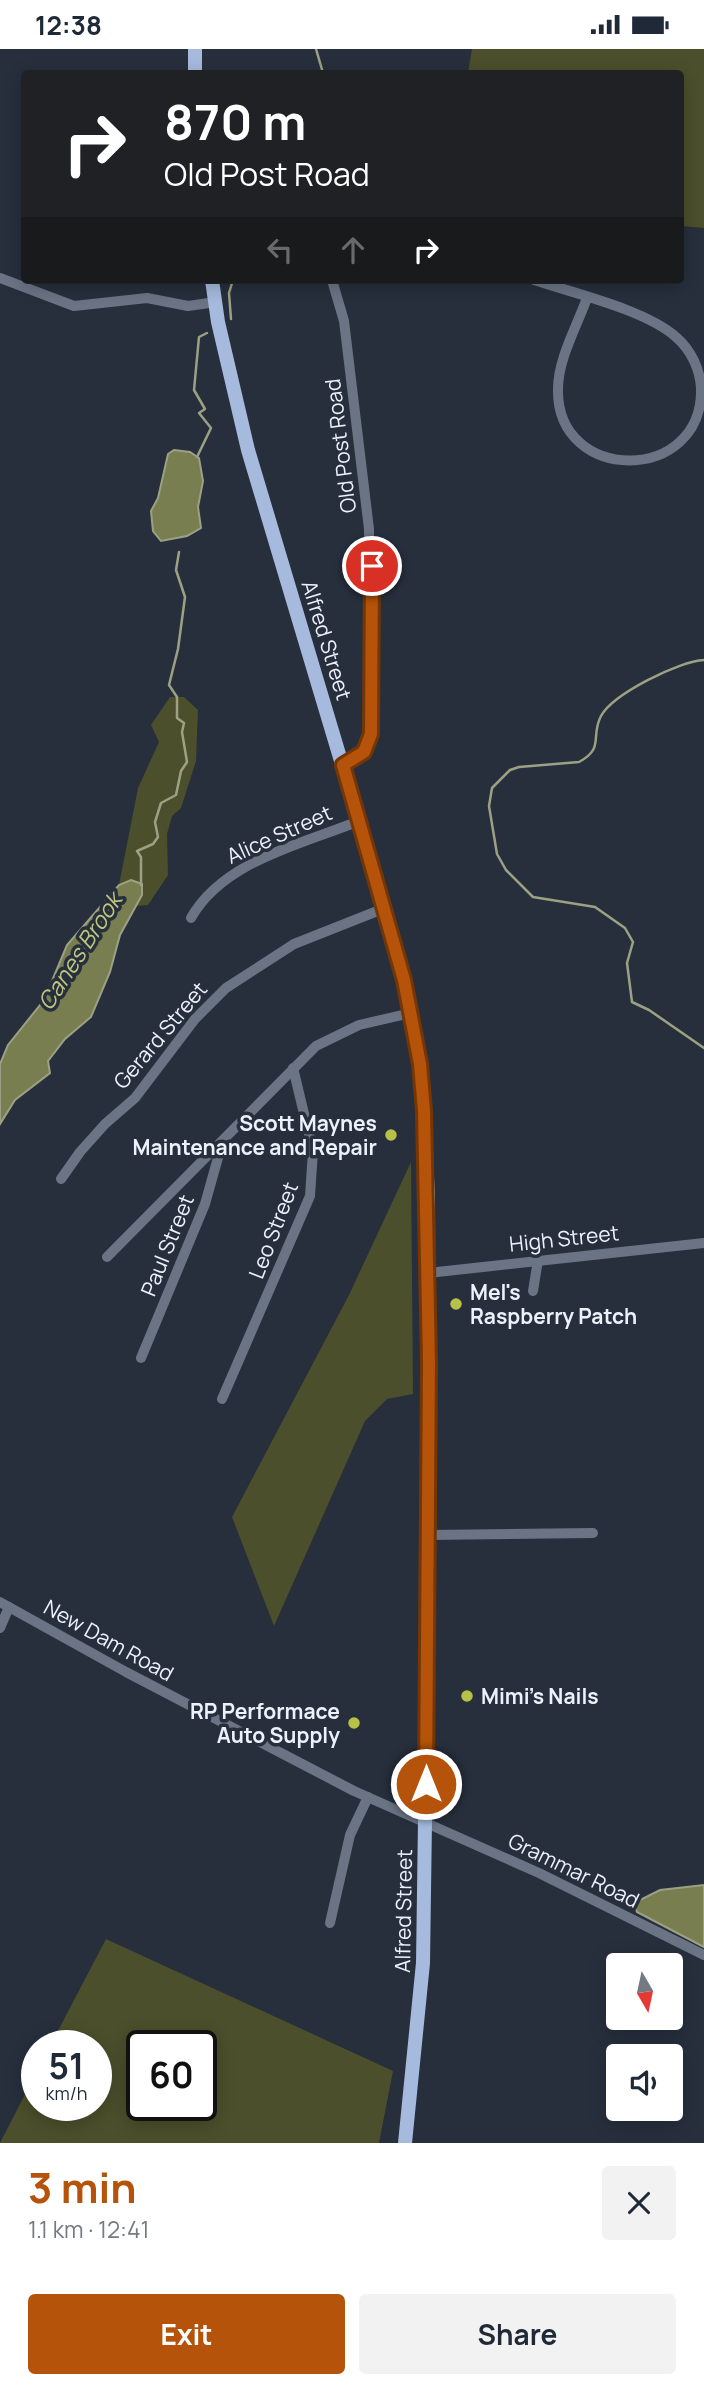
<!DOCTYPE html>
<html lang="en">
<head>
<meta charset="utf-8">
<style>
	body { margin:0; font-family:Manrope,sans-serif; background:#f2f2f3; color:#1f2937; height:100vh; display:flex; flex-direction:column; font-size:26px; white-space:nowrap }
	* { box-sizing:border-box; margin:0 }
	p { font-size:23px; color:#747a83 }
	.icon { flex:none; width:38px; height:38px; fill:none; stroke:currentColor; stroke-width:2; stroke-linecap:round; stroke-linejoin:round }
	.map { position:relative; height:2094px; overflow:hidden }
	.details { display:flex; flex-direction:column; background:#fff; flex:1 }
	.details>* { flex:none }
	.banner { position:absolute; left:21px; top:21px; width:663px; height:214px; border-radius:7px; box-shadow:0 4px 18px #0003; background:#202124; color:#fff; overflow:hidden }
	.needle { width:46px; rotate:171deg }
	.fabs { position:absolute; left:606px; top:1904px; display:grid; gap:14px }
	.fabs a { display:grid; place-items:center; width:77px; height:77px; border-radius:7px; background:#fff; box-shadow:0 4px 18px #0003; font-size:35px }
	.speed { position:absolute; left:21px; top:1981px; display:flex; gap:14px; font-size:35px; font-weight:700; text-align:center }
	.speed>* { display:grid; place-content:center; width:91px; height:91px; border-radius:50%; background:#fff; box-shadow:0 4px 18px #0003; line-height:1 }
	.speed small { font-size:18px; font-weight:400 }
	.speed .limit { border:4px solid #111; border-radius:10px; background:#fff; color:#111 }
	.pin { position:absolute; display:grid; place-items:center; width:60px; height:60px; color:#fff; margin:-30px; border:4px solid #fff; border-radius:50%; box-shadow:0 2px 7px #0007 }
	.me { position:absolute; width:77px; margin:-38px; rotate:0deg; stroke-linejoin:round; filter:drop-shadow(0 0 5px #0008) }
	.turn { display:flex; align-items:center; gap:24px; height:147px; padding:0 28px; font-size:32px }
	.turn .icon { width:91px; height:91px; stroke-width:2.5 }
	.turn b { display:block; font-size:49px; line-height:60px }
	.lanes { display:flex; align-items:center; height:66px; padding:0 28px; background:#0003; justify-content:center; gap:35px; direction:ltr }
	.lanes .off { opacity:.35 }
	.round { display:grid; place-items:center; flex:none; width:74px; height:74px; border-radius:7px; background:#f2f2f3 }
	.overview { display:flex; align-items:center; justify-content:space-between; height:119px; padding:0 28px }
	h1 { font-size:42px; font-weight:700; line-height:52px; color:#b45309 }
	.cta { display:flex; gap:14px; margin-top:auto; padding:14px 28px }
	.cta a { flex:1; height:80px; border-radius:7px; background:#b45309; color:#fff; font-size:28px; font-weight:700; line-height:80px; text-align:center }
	.cta a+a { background:#f2f2f3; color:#1f2937 }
	.status { display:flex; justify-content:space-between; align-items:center; height:49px; padding:0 35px; background:#fff; direction:ltr }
	.status svg { height:19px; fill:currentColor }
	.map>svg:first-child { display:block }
	.green { fill:#4b4f2b; fill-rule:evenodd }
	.water { fill:#797e51; stroke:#9ca184; stroke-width:2 }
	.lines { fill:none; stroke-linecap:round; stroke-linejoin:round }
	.stream { stroke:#9ca184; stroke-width:2.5 }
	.minor { stroke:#6a7485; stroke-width:10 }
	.major { stroke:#a5badc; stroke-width:14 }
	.route-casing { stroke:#753606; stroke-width:18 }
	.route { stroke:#b45309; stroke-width:12 }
	.poi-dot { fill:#b7c148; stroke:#272f3d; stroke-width:2.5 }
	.labels { text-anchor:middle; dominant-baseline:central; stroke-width:7; stroke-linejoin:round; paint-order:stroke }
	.street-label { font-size:21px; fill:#ecf2fb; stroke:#272f3d }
	.poi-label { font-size:21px; font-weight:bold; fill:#ecf2fb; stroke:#272f3d; text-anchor:end }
	.water-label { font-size:23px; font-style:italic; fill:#bec67f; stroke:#272f3d }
</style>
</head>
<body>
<div class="status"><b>12:38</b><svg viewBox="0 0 49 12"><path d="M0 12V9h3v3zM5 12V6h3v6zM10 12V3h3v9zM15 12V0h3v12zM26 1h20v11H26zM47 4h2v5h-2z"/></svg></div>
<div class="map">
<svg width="704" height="2094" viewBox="0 0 704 2094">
	<rect width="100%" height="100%" fill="#272f3d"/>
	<g class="green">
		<polygon points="472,0 704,0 704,179 681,177 681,24 468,24"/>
		<polygon points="170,648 184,648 198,661 196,712 181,759 172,767 167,785 168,826 148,856 136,857 142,846 131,831 119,836 138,739 159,693 151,676"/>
		<polygon points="411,1113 413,1345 387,1350 365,1372 274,1577 232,1468 349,1246"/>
		<path d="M106,1890L393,2022L379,2094H0L37,2022V2056H96V1997H50ZM142,1997H201V2056H142Z"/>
	</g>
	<g class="water">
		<polygon points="174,401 190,403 199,409 203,432 198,458 201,479 187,487 161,492 153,482 151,462 158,449 168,405"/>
		<polygon points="131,831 142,835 142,846 120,886 110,923 91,968 65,990 48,1012 50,1024 15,1051 0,1075 0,1015 8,996 44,951 67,896 119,836"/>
		<polygon points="704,1836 704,1898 637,1863 634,1854 660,1841"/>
	</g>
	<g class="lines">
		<g class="stream">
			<polyline points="316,0 323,24"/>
			<polyline points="231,270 229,244 233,231"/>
			<polyline points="197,408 211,379 199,364 205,360 194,341 199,288 207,284"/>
			<path d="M704,611C679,612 613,645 601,667C590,688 605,699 579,713L519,718L510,721L492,739L489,757L497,805L506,821L533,848L595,858L625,879L633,893L627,914L632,953L649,961L704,999"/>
			<polyline points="141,836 141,808 137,802 153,795 158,788 155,773 161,754 176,746 181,722 187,713 182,683 184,674 177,669 177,648 169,636 178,600 185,548 176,521 179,503"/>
		</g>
		<g class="minor">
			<polyline points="0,229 74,257 147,249 188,257 216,253"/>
			<polyline points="332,231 344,272 369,480 371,685 364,703 343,716"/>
			<path d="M534,231C573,244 646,261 676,288C691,301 700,320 701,339C704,435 556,436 558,340C558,310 577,277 587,249"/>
			<path d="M191,869C223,812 302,795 359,772"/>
			<polyline points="61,1130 80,1103 105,1075 135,1049 195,970 226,939 294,895 385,859"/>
			<polyline points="107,1208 316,997 359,976 411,964"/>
			<polyline points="428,1224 704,1194"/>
			<polyline points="533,1242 538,1211"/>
			<polyline points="141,1309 205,1155 221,1098"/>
			<polyline points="222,1350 310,1147 313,1102 293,1019"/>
			<polyline points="429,1486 593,1484"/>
			<polyline points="0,1553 126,1623 354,1742 539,1824 704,1906"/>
			<polyline points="0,1579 9,1558"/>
			<polyline points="330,1874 350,1786 368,1748"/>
		</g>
		<g class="major">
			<polyline points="195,24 195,0"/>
			<polyline points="212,231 218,273 248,401 385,859 404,931 420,1015 428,1145 429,1486 423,1914 405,2094"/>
		</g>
	</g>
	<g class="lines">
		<g class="route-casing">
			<polyline id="route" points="372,517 371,685 364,703 343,716 404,931 420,1015 424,1062 429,1313 426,1735"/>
		</g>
		<use href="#route" class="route"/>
	</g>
	<g class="poi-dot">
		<circle cx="391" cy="1086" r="7"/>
		<circle cx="456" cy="1255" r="7"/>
		<circle cx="467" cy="1647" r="7"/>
		<circle cx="354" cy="1674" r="7"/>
	</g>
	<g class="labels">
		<g class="street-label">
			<text transform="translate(340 397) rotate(-97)">Old Post Road</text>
			<text transform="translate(327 591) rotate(73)">Alfred Street</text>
			<text transform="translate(279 785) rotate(-24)">Alice Street</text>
			<text transform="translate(160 986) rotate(-50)">Gerard Street</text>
			<text transform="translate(273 1181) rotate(-69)">Leo Street</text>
			<text transform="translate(564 1189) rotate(-6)">High Street</text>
			<text transform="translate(167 1196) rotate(-68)">Paul Street</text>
			<text transform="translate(109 1591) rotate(29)">New Dam Road</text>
			<text transform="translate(574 1821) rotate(26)">Grammar Road</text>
			<text transform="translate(403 1862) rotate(-89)">Alfred Street</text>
		</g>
		<g class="poi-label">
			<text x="377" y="1074">Scott Maynes<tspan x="377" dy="24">Maintenance and Repair</tspan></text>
			<text x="470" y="1243" text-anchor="start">Mel's<tspan x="470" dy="24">Raspberry Patch</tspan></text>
			<text x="481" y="1647" text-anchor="start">Mimi's Nails</text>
			<text x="340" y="1662">RP Performace<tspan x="340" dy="24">Auto Supply</tspan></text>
		</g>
		<g class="water-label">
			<text transform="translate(79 902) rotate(-57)">Canes Brook</text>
		</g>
	</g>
</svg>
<div class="fabs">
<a><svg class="needle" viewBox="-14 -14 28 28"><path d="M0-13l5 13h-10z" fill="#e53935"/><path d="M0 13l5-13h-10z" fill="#747a83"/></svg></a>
<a><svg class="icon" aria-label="sound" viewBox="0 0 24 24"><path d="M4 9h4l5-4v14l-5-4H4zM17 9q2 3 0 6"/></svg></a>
</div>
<div class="speed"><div>51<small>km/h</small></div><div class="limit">60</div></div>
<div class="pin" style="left:372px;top:517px;background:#d93025"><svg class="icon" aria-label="arrive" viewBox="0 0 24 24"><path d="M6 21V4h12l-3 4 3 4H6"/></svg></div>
<svg class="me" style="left:426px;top:1735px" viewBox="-20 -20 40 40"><circle r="17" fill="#b45309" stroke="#fff" stroke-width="3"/><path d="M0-11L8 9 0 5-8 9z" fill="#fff"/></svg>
<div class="banner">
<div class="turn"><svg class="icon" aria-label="right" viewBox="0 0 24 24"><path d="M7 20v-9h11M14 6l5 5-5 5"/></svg><div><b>870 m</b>Old Post Road</div></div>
<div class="lanes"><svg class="icon off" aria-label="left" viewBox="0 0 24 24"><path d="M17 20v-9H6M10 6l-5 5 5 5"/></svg><svg class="icon off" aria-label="ahead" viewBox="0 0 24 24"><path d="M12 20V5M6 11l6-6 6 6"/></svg><svg class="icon" aria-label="right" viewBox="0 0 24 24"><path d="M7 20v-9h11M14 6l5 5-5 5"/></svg></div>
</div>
</div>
<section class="details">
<div class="overview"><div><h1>3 min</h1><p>1.1 km · 12:41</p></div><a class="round"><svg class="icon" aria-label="close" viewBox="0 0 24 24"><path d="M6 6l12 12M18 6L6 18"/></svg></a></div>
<div class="cta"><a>Exit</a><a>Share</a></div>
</section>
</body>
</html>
